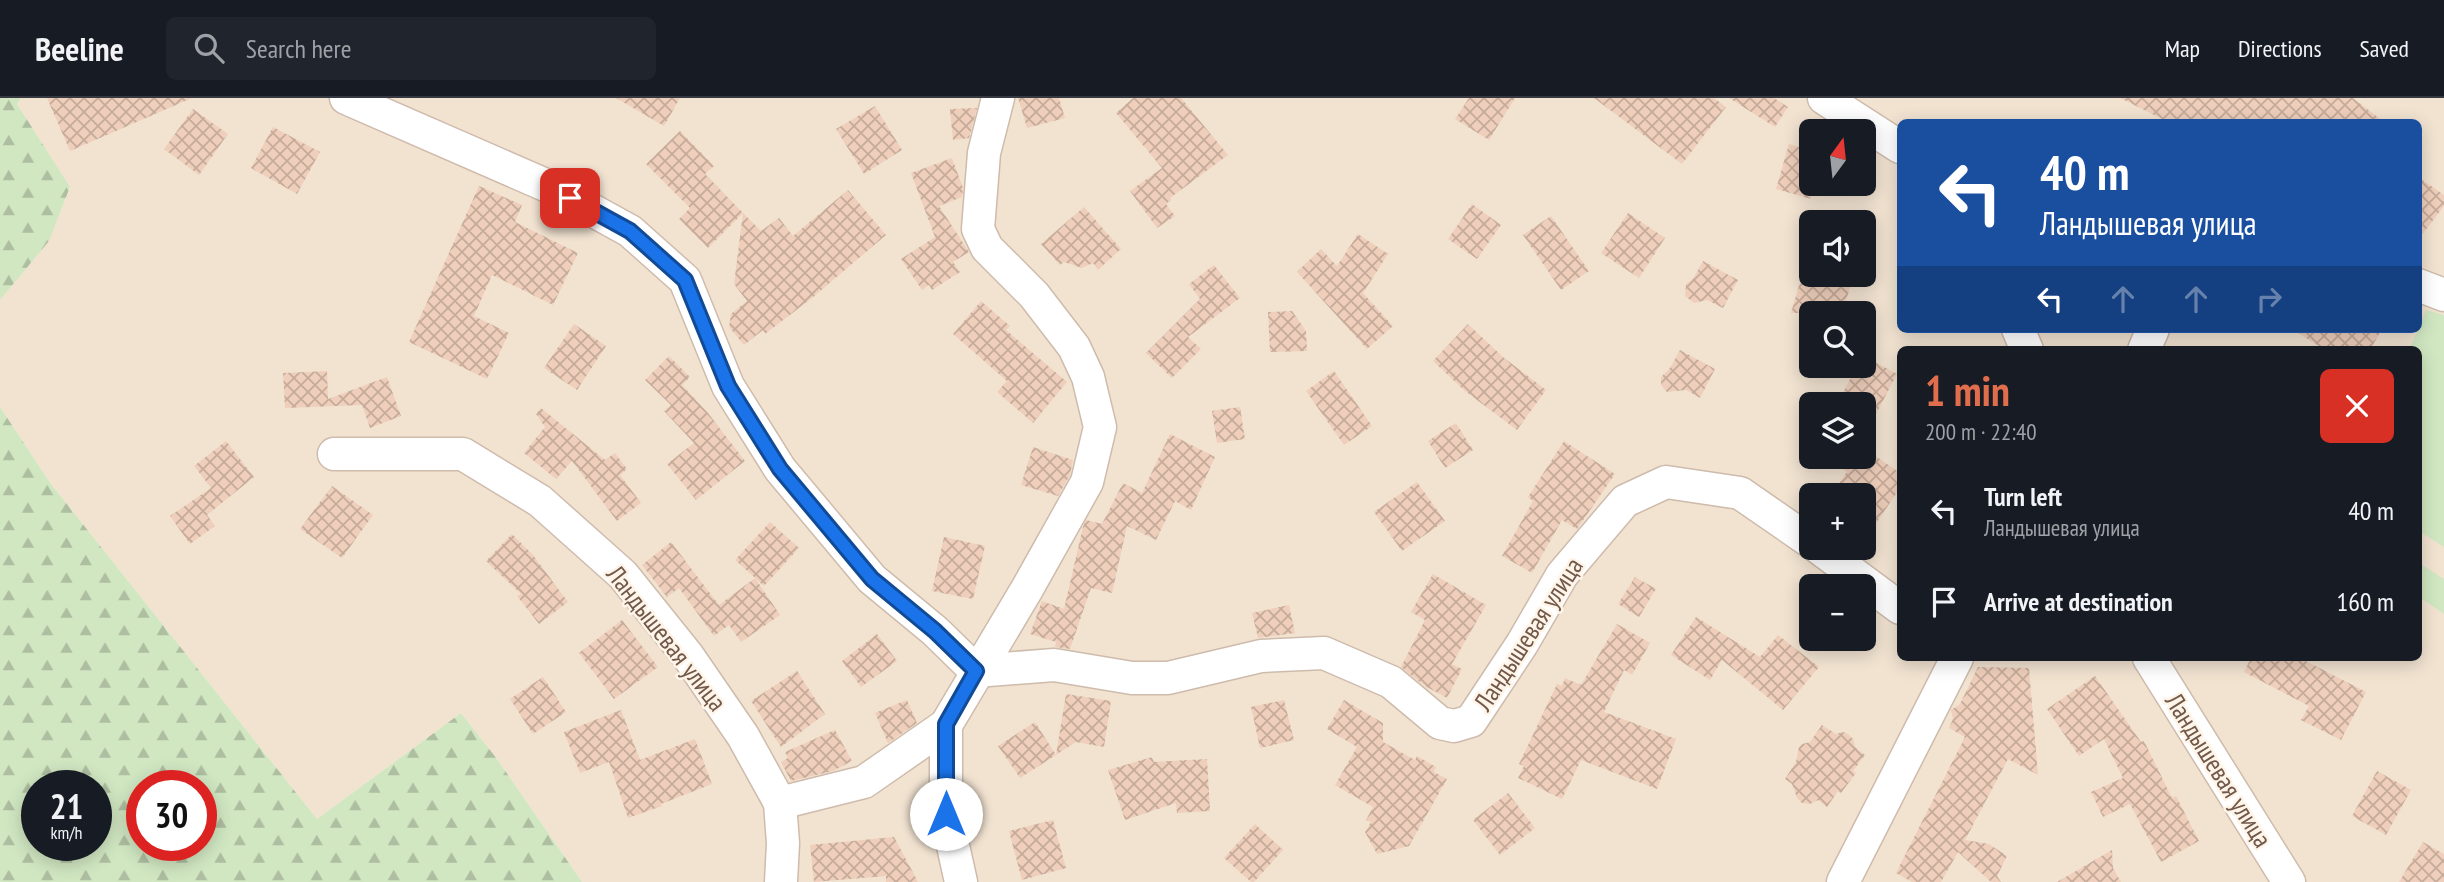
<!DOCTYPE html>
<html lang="en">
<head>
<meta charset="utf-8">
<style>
	body { margin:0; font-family:"PT Sans Narrow",sans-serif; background:#20242c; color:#f1f3f6; height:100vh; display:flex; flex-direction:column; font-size:26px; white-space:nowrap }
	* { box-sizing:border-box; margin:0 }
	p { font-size:23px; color:#9ea1a6 }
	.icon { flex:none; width:38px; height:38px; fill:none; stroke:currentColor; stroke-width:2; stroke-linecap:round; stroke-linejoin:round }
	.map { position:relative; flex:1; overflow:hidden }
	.sheet { position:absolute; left:1897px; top:248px; width:525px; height:315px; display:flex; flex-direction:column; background:#171b24; border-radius:10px; box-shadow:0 4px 18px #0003 }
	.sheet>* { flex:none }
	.banner { position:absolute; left:1897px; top:21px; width:525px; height:214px; border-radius:10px; box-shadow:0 4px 18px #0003; background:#1a4fa0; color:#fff; overflow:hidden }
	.needle { width:46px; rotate:15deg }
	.tools { position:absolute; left:1799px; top:21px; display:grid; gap:14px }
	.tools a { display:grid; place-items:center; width:77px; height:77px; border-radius:10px; background:#171b24; box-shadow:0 4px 18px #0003; font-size:35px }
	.speed { position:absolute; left:21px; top:672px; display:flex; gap:14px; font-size:35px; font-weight:700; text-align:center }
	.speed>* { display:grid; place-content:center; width:91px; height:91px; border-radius:50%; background:#171b24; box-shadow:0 4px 18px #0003; line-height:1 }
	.speed small { font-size:18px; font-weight:400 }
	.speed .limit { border:10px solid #d22; background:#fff; color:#111 }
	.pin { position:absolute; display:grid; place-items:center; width:60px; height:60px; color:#fff; margin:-30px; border-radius:14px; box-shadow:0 4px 10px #0006 }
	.me { position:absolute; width:77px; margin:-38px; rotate:0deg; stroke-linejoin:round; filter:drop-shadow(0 0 5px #0008) }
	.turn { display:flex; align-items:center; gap:24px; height:147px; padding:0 28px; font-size:32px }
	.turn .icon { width:91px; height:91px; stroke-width:2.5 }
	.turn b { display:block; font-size:49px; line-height:60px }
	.lanes { display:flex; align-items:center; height:66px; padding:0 28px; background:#0003; justify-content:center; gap:35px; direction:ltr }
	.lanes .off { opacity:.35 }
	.round { display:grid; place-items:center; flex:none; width:74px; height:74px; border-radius:10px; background:#20242c }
	.summary { display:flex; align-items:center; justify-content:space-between; height:119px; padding:0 28px }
	h1 { font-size:42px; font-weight:800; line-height:52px; color:#e06d4c }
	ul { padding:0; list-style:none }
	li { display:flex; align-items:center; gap:21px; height:91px; padding:0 28px }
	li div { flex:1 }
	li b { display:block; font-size:26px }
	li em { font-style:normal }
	header { display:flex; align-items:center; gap:42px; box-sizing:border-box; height:98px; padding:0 35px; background:#171b24; border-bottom:2px solid #363941 }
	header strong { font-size:33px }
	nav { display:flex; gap:38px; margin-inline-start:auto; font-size:24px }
	.search { width:490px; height:63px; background:#20242c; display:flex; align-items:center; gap:18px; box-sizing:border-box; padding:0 24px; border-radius:10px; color:#9ea1a6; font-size:26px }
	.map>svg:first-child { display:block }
	.residential { fill:#f2e3d1; fill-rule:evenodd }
	.grass { fill:#d1e7c2 }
	.forest { fill:url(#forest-firs); fill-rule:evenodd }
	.building { fill:url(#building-cross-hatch) }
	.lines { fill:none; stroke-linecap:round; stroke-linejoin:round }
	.minor-casing { stroke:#cebbac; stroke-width:35 }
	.minor { stroke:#fff; stroke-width:32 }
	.route-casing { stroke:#114b97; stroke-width:18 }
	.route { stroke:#1a73e8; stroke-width:12 }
	.labels { text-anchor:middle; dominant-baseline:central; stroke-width:5; stroke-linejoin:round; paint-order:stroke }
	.street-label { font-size:26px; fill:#71584a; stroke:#fef5e8 }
</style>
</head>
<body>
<header>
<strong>Beeline</strong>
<div class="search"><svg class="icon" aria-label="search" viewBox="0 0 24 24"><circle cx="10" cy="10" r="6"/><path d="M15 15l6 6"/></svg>Search here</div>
<nav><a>Map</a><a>Directions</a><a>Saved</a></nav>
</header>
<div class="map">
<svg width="2444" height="784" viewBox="0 0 2444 784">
	<defs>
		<pattern id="forest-firs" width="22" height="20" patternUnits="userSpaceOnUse" patternTransform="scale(1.75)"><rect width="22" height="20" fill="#d1e7c2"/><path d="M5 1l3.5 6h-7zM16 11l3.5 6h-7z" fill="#aebea0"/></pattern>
		<pattern id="building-cross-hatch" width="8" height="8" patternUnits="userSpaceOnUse" patternTransform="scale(1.75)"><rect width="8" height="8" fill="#efcfbb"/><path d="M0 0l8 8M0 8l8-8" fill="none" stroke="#c6ab9a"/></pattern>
	</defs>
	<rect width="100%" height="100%" fill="#fbf1e2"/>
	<path class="residential" d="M21,0H2444V784H582L497,661L461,615L317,721L51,386L0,309V202L48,143L70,90L17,6ZM1900,24H2418V231H1900ZM1811,33H1864V86H1811ZM1811,124H1864V177H1811ZM1811,215H1864V268H1811ZM1900,252H2418V560H1900ZM1811,306H1864V359H1811ZM1811,397H1864V450H1811ZM1811,488H1864V541H1811Z"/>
	<g class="grass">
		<polygon points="2426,212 2444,217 2444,449 2419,433 2418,252 2409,252"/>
		<polygon points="2418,464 2444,481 2444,516 2419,499"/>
	</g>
	<g class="forest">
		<polygon points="0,0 21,0 17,6 70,89 49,143 0,202"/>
		<path d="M0,309L51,386L317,721L461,615L497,661L582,784H0ZM37,688H96V747H37ZM142,688H201V747H142Z"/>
	</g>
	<g class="building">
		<polygon points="47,0 192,0 70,53"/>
		<polygon points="616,0 680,0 664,28"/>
		<polygon points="1018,0 1059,0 1065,20 1027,30"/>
		<polygon points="1133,0 1181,0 1228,57 1170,100 1171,102 1166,106 1175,118 1157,130 1130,93 1162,70 1116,15"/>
		<polygon points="1469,0 1515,0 1489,42 1455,21"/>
		<polygon points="1594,0 1714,0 1726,9 1682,66"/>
		<polygon points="1729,0 1774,0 1788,9 1775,29"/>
		<polygon points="2120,0 2353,0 2384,24 2168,24"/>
		<polygon points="875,8 902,52 864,76 836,31"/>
		<polygon points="977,10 969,40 953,42 950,11"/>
		<polygon points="193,11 228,36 199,77 164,51"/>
		<polygon points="273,29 320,54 297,96 251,70"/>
		<polygon points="680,33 714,68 705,76 743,115 708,150 679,121 690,110 646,66"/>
		<polygon points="1789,46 1811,53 1811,101 1776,91"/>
		<polygon points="952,60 963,90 962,99 939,108 969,154 953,164 960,174 932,192 929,187 922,192 901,161 935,139 911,75"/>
		<polygon points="2418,79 2444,97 2444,108 2418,142"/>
		<polygon points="479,88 522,107 515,124 578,155 553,207 492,177 474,218 509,235 487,281 409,244"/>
		<polygon points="848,92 886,137 812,200 765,236 763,232 744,247 729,229 731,216 747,203 734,186 743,115 761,133 779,120 793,138"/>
		<polygon points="1472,106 1501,127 1477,161 1448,141"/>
		<polygon points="1084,109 1121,151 1098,172 1093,165 1082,170 1064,164 1060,167 1041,146"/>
		<polygon points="1628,115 1665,140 1639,180 1601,155"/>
		<polygon points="1551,118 1589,173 1561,192 1523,137"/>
		<polygon points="1358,136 1388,156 1363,195 1393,228 1367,251 1297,174 1321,151 1337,168"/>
		<polygon points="1703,163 1738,182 1723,210 1707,202 1694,205 1685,198 1686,186 1693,181"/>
		<polygon points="1214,167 1240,200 1188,239 1201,251 1172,280 1146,255 1200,201 1189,186"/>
		<polygon points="1802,177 1854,177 1842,215 1791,215"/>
		<polygon points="981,203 1010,228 1006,232 1067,284 1033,325 997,294 1007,283 953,236"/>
		<polygon points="1292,213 1306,233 1307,253 1270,254 1268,214"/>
		<polygon points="574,226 606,248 577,292 544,270"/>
		<polygon points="1468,226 1503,259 1546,292 1517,332 1465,293 1433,263"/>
		<polygon points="2292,231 2382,231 2370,252 2325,252"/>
		<polygon points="1680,252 1715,271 1700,300 1686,292 1667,294 1661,287 1661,279 1670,270"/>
		<polygon points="669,258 690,279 682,287 708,315 745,363 696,402 667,366 694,345 664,313 671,307 645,282"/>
		<polygon points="1864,258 1897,276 1864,339 1864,306 1837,306 1857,268 1864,268"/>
		<polygon points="327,273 328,301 387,279 401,318 370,330 362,307 285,310 283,275"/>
		<polygon points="1334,273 1372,328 1344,347 1306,293"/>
		<polygon points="1240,309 1245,341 1217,345 1212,313"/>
		<polygon points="541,310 605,362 615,355 627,371 620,377 641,405 617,423 572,363 556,381 524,355 545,329 536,316"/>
		<polygon points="1456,325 1473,352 1445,370 1428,343"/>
		<polygon points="1170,336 1215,359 1191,412 1175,403 1156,442 1127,428 1112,495 1091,490 1070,551 1055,549 1056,544 1030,536 1042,503 1064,511 1083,429 1086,422 1102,426 1123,385 1142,395"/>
		<polygon points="226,343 254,379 207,417 215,428 190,446 170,418 211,390 194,368"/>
		<polygon points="1564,343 1615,376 1577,431 1562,422 1532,475 1502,458 1533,403 1528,399"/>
		<polygon points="1033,349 1073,362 1070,377 1058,398 1021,387"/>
		<polygon points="1827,359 1877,359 1900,375 1900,390 1864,443 1864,397 1831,397 1847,374"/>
		<polygon points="1417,384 1445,423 1402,453 1374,414"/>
		<polygon points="332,388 373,417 342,460 300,431"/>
		<polygon points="770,424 799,450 764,488 735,462"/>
		<polygon points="512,436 533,457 568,504 539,526 517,498 521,496 486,463"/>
		<polygon points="944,439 985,448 973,501 932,493"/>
		<polygon points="671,444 719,507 755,480 780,517 741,544 729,527 714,538 679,490 667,499 642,467"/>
		<polygon points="1433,476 1486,507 1452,566 1462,571 1447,600 1425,588 1401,569 1425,522 1411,514"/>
		<polygon points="1635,479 1656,491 1639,519 1618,506"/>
		<polygon points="1289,507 1295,535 1258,540 1252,515"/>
		<polygon points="1696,519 1760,559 1778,537 1819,569 1783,612 1722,562 1710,582 1671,557"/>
		<polygon points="622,522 658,569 614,601 579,555"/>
		<polygon points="1617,526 1650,545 1632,577 1624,572 1604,614 1676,641 1657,691 1581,662 1562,701 1518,680 1524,668 1519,666 1557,586 1562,588 1565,580 1581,587"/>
		<polygon points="877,536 897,563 861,589 842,563"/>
		<polygon points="2251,560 2300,560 2366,594 2341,642 2301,622 2309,608 2244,574"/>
		<polygon points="1978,569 2029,570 2038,677 2008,661 1965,742 1989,746 2007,758 1997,778 2001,784 1991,784 1958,754 1941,784 1912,784 1896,775 1965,639 1949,630 1953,621 1951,612 1960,606"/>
		<polygon points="797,573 825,616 781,649 751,603"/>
		<polygon points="2095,578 2141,644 2144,643 2172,700 2176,698 2199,743 2161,764 2130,706 2103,719 2091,694 2123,680 2104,641 2079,658 2047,611"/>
		<polygon points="543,579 566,614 533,636 510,601"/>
		<polygon points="1066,596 1111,603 1104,649 1076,644 1056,657"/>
		<polygon points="907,602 917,625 888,645 875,615"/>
		<polygon points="1284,602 1294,642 1260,650 1251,609"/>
		<polygon points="1344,602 1383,625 1383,644 1415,662 1417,658 1436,669 1434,674 1447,681 1409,748 1377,756 1365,734 1371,724 1366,722 1373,709 1335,687 1357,649 1327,631"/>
		<polygon points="621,612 640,662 695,641 712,686 661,706 662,708 628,720 609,664 580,675 564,634"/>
		<polygon points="1035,624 1056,657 1020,680 998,648"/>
		<polygon points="1822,627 1836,636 1843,634 1848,636 1853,641 1855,649 1865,657 1853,673 1856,675 1841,695 1838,693 1827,709 1818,702 1810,706 1802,705 1797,700 1792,686 1785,681 1796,664 1799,649 1802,646 1810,644"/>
		<polygon points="835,632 852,663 833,673 791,683 781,664 788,660 785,654"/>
		<polygon points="1152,659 1154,664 1207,661 1210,713 1177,715 1176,705 1125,722 1108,672"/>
		<polygon points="2377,673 2411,692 2386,737 2352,718"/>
		<polygon points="1508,695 1535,730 1500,757 1473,722"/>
		<polygon points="1053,722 1066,770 1022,782 1009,733"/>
		<polygon points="1255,726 1283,752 1254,784 1251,784 1224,760"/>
		<polygon points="894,739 918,784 886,784 886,778 814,784 810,747"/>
		<polygon points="2423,744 2444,756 2444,784 2399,784"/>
		<polygon points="2112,752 2113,770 2121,784 2057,784"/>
	</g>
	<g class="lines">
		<g class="minor-casing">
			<g id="minor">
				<polyline points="346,0 550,89 630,133 685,182 728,288 780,371 872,481 935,533 976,573 1054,567 1132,580 1168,580 1261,558 1324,555 1391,584 1440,625 1454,628 1471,623 1522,546 1562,477 1625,403 1666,384 1740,395 1811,444"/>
				<polyline points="1824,0 1900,49"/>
				<polyline points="2418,187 2444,197"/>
				<polyline points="2018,231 2027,252"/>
				<polyline points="2144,252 2153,231"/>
				<polyline points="334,356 463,356 540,403 623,477 688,558 743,638 780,705 783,745 781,784"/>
				<polyline points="1819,450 1900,510"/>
				<polyline points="2149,560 2289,784"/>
				<polyline points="780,705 864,684 946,627"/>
				<polyline points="961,784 946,716 946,627 1027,491 1087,384 1100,329 1088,279 1074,249 1034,197 987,150 978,131 984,55 998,0"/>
				<polyline points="1843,784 1957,560"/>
			</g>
		</g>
		<use href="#minor" class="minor"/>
	</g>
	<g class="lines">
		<g class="route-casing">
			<polyline id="route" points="570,100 630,133 685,182 728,288 780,371 872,481 935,533 976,573 946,626 946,716"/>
		</g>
		<use href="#route" class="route"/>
	</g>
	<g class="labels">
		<g class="street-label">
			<text transform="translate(1528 536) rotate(-57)">Ландышевая улица</text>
			<text transform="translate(667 540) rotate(52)">Ландышевая улица</text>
			<text transform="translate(2219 672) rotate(58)">Ландышевая улица</text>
		</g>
	</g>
</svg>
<div class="tools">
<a><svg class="needle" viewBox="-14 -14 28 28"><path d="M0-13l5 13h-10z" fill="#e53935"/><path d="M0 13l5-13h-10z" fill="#9ea1a6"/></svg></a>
<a><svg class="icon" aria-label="sound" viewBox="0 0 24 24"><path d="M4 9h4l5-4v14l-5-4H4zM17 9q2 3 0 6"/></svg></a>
<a><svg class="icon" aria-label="search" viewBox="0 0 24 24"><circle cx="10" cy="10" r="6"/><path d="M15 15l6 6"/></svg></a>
<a><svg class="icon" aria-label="layers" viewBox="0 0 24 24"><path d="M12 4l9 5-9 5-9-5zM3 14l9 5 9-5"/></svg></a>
<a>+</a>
<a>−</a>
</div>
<div class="speed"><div>21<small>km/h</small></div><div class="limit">30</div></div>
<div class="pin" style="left:570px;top:100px;background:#d93025"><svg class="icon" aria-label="arrive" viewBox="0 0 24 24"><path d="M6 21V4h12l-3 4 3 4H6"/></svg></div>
<svg class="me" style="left:946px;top:716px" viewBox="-20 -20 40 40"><circle r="19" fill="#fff"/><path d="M0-13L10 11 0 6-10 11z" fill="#1a73e8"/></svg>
<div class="banner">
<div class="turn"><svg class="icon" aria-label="left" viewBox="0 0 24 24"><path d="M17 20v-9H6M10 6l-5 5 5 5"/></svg><div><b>40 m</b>Ландышевая улица</div></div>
<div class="lanes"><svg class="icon" aria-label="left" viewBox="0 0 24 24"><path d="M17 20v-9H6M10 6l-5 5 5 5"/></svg><svg class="icon off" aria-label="ahead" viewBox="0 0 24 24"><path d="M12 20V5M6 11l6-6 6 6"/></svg><svg class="icon off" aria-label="ahead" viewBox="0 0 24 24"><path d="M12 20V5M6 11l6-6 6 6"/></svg><svg class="icon off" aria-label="right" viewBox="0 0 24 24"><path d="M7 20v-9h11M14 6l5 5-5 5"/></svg></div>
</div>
<section class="sheet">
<div class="summary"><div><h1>1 min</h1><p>200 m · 22:40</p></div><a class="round" style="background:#d93025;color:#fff"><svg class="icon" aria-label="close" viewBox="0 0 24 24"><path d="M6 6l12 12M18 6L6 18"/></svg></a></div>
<ul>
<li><svg class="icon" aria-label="left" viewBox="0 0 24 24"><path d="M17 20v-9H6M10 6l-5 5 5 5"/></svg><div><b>Turn left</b><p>Ландышевая улица</p></div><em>40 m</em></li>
<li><svg class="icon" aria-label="arrive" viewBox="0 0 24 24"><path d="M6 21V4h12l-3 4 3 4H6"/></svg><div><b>Arrive at destination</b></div><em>160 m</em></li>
</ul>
</section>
</div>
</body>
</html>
